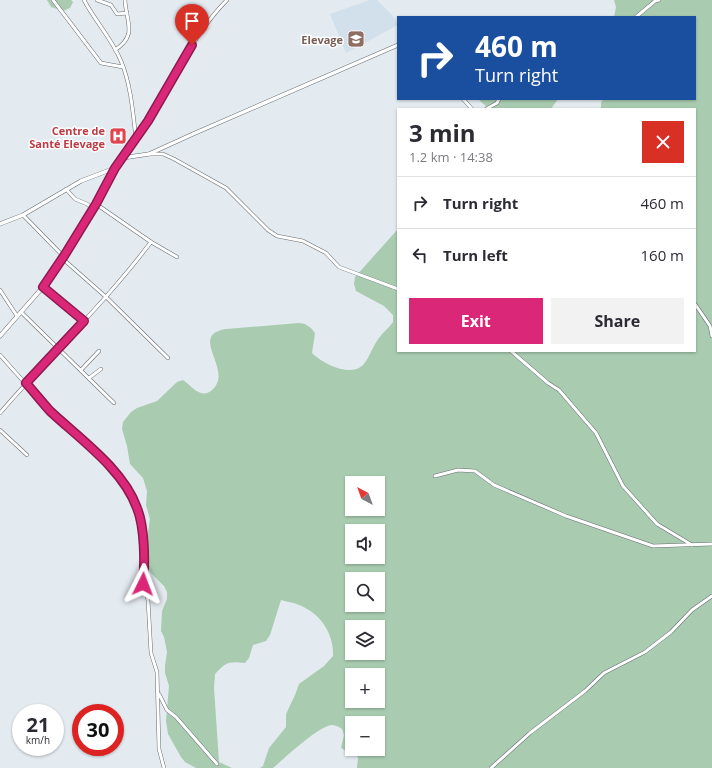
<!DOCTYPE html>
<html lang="en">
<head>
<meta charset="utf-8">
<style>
	body { margin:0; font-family:"Open Sans",sans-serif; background:#f2f2f3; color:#2b2b33; height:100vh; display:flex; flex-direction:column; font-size:15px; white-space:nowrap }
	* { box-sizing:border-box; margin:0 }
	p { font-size:13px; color:#7c7c81 }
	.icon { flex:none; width:22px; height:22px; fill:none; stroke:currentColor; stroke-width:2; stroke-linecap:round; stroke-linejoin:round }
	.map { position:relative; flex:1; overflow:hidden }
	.details { position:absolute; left:397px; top:108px; width:299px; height:244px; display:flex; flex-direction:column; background:#fff; border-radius:0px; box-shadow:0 1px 3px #0004 }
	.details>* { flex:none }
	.top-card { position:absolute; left:397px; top:16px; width:299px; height:84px; border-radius:0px; box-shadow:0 1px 3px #0004; background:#1a4fa0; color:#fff; overflow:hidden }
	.needle { width:26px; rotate:319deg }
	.fabs { position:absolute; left:345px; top:476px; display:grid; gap:8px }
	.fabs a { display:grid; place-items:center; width:40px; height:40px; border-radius:0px; background:#fff; box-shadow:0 1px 3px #0004; font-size:20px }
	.speed { position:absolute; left:12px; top:704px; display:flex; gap:8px; font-size:20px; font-weight:700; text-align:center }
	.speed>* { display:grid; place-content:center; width:52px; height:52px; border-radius:50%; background:#fff; box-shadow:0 1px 3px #0004; line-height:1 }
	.speed small { font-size:10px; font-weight:400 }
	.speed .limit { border:6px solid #d22; background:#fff; color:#111 }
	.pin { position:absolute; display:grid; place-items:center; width:34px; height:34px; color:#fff; margin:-41px -17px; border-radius:50% 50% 50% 0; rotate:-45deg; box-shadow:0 0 4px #0007 }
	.pin .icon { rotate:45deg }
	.me { position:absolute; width:44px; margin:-22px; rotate:3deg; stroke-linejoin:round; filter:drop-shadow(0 0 3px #0008) }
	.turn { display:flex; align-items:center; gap:14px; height:84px; padding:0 12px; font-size:18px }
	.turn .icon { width:52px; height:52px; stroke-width:2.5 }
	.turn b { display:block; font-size:28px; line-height:34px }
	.round { display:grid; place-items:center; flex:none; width:42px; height:42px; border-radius:0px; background:#f2f2f3 }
	.head { display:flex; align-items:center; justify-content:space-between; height:68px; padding:0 12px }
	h1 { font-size:24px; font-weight:700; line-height:30px }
	.primary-button { display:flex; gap:8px; margin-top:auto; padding:8px 12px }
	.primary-button a { flex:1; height:46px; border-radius:0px; background:#db2777; color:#fff; font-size:16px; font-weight:700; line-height:46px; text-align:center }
	.primary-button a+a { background:#f2f2f3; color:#2b2b33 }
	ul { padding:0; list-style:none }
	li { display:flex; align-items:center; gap:12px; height:52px; padding:0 12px; border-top:1px solid #e1e1e2 }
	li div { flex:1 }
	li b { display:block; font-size:15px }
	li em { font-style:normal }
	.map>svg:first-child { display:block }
	.built { fill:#d2e0eb }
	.green { fill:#a9ccb0; fill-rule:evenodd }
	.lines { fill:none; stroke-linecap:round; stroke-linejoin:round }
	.minor-casing { stroke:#666c71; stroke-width:4 }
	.tertiary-casing { stroke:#666c71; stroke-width:4.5 }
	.minor { stroke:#fff; stroke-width:3 }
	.tertiary { stroke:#fff; stroke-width:3.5 }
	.route-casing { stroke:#8e194d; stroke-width:10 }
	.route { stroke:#db2777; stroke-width:7 }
	.labels { text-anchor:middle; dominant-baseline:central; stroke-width:3; stroke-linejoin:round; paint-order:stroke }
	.education-label { font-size:11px; font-weight:bold; fill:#785e54; stroke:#fff; text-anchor:end }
	.health-label { font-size:11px; font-weight:bold; fill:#be3a42; stroke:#fff; text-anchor:end }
</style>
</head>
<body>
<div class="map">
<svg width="712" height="768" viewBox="0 0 712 768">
	<rect width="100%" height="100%" fill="#e3eaf0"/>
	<polygon class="built" points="370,0 377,0 393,16 398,25 346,53 330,14"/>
	<g class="green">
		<polygon points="47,0 71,0 73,2 70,8 63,11 51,7"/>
		<path d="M614,0H712V768H357L358,757C352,753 347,752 341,748L344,735L342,729C339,727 336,725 331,725C316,728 285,758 273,768H260L263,766L269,748L286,727V714L295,695L299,684L324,666L333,656C334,633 320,613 299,605C293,602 287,602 281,600L270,635L266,641L253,645L249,658L245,663C229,661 226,662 215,674L214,688L219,762L232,768H196L185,762L181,757L168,734L166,721L169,686L165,673V666L167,652L164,637L161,631L162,611L167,599V592L164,586L151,573L148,567L146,547L150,519L146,505L147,491L143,478L130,464L127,446L122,429L123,422L131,412L137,408L157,401L177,382L183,380C189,384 194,391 201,393C205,394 209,393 212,390C235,371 187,335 226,329L299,323L305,324L311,328L315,333L312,353C322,363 350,378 363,365C370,357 372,347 379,338C383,332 389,328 393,322V315L384,306L356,291L354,284L355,277L398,229V351H695V109H601V103L603,99H695V17H614L616,7ZM352,483H378V509H352ZM352,531H378V557H352ZM352,579H378V605H352ZM352,627H378V653H352ZM352,675H378V701H352ZM352,723H378V749H352Z"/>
		<polygon points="478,99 558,99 551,109 489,109"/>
	</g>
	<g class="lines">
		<g class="minor-casing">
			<g id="minor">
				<polyline points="53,0 101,63 123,67"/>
				<path d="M84,0C95,21 112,39 121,61C131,85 133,113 136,139"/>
				<polyline points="97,0 111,5 117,14 127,13"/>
				<polyline points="636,17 655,1 659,0"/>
				<path d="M115,50C138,35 126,22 125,0"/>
				<polyline points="463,99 472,109"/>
				<polyline points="486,109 497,103 499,99"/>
				<polyline points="149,154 163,154 174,159 226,188 268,230 277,236 303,241 326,253 339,267 398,289"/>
				<path d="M122,158C141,133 157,106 173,78C188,51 205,22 227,0"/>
				<polyline points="66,189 75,199 87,204 93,209"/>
				<polyline points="96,204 151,242 177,257"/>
				<polyline points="23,215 64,257"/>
				<polyline points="63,259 106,297 168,358"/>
				<polyline points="43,287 84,321"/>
				<polyline points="0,290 17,316"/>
				<polyline points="695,304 710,326 712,336"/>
				<polyline points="21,312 114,403"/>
				<polyline points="511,351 548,383 559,390 596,433 623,486 657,524 692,545"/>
				<polyline points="0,355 49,410 84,442 114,472 123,483 137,508 142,530 144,558 143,584 148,600 151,653 157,672 159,749 164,768"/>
				<polyline points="81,370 99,351"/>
				<polyline points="89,378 101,369"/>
				<path d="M0,413C50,355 105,303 151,242"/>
				<polyline points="0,430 27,455"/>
				<polyline points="435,476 458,470 475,471 494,485 566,516 653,546 712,544"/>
				<polyline points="159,694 167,710 176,717 217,764"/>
				<polyline points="491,768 530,733 585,691 604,673 645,652 671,632 692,610 712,596"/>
			</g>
		</g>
		<g class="tertiary-casing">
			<g id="tertiary">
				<polyline points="0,224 23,215 81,181 115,168"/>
				<polyline points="0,336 43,287 64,257 96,204 115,168 122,158 149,154 193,134 398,45"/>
			</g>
		</g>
		<use href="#minor" class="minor"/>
		<use href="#tertiary" class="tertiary"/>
	</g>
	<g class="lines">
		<g class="route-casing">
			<path id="route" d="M143,584C145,563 145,528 137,508C123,469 80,439 50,411C42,402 34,392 26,383L84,321L43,287L64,256L96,204L115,168L148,121L192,45"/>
		</g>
		<use href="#route" class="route"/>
	</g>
	<defs>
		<g id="school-square" transform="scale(0.9)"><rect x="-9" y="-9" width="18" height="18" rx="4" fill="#8d6e63" stroke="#fff"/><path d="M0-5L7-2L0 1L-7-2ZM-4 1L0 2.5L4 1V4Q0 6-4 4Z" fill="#fff"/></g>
		<g id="hospital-square" transform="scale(0.9)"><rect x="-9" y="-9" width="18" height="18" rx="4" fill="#e0444e" stroke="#fff"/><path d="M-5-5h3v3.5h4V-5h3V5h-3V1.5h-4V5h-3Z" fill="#fff"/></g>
	</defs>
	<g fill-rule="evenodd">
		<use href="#school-square" x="356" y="39"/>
		<use href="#hospital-square" x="118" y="136"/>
	</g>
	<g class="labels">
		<g class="education-label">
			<text x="343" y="39">Elevage</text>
		</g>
		<g class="health-label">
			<text x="105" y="130">Centre de<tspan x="105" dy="13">Santé Elevage</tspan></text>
		</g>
	</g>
</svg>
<div class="fabs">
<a><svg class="needle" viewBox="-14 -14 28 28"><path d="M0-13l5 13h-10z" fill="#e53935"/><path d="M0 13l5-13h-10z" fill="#7c7c81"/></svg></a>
<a><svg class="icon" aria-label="sound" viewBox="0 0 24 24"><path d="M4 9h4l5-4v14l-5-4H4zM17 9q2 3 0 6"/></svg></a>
<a><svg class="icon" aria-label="search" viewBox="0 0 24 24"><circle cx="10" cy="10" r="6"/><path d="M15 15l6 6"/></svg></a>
<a><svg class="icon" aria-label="layers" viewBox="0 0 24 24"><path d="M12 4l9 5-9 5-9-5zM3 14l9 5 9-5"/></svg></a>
<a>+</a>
<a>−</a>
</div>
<div class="speed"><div>21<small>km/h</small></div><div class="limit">30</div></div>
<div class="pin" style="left:192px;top:45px;background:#d93025"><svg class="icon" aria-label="arrive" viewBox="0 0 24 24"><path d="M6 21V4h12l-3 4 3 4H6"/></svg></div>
<svg class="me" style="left:143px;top:584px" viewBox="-20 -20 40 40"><path d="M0-17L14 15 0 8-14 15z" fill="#db2777" stroke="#fff" stroke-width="4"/></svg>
<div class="top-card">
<div class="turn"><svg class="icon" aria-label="right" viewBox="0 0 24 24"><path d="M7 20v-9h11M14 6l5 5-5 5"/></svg><div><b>460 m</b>Turn right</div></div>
</div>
<section class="details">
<div class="head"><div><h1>3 min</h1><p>1.2 km · 14:38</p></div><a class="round" style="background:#d93025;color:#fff"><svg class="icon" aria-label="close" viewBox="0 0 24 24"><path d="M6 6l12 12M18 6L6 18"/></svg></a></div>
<ul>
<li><svg class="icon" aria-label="right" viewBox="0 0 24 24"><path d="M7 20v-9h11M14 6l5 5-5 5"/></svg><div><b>Turn right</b></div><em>460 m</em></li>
<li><svg class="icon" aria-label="left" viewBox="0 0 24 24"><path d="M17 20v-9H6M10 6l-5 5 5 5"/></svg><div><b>Turn left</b></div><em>160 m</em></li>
</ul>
<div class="primary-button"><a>Exit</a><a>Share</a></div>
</section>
</div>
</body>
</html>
